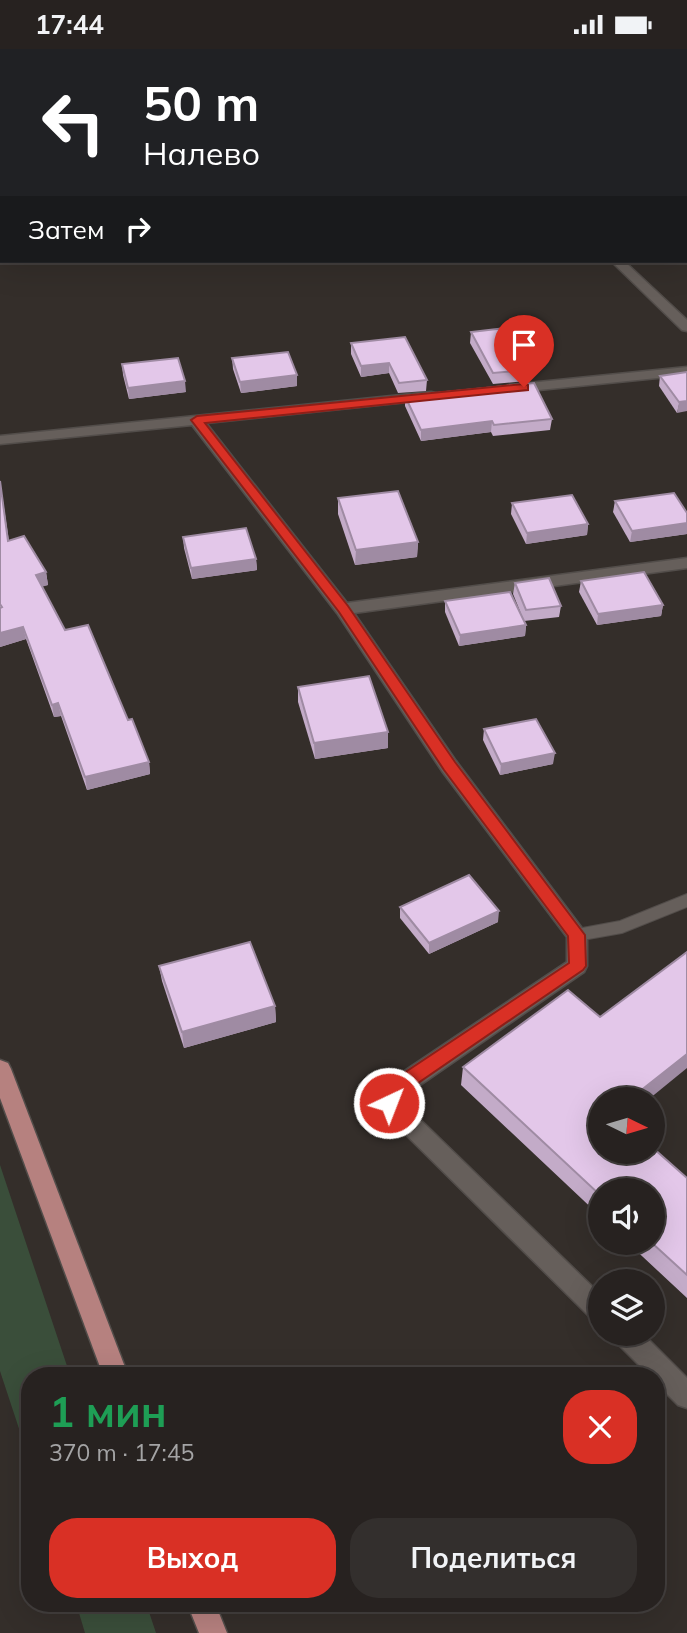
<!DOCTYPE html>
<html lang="ru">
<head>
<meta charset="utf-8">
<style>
	body { margin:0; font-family:Mulish,sans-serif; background:#332f2d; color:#f1f3f6; height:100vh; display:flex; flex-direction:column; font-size:26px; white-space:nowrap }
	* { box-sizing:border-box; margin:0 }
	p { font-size:23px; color:#a4a4a5 }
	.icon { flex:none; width:38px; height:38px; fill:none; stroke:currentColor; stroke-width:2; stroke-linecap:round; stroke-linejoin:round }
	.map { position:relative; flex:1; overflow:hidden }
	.details { position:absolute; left:21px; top:1318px; width:644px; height:245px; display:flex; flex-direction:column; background:#272220; border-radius:28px; box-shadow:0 7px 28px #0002,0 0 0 2px #433f3e }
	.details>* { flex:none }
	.guide { position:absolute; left:0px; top:0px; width:688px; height:214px; box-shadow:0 7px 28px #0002,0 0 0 2px #433f3e; background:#202124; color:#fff; overflow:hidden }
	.needle { width:46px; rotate:95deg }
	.tools { position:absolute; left:588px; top:1038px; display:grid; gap:14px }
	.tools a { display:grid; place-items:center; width:77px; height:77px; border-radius:50%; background:#272220; box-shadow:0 7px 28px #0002,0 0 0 2px #433f3e; font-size:35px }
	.pin { position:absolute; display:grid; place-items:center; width:60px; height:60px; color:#fff; margin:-72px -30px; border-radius:50% 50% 50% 0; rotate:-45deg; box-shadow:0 0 7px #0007 }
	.pin .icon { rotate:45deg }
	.me { position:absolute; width:77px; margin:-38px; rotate:43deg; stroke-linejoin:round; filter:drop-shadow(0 0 5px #0008) }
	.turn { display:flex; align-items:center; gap:24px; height:147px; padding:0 28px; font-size:32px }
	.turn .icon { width:91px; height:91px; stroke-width:2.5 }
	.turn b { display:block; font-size:49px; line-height:60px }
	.then { display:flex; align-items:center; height:66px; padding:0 28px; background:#0003; gap:14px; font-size:26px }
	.round { display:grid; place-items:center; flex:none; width:74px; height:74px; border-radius:28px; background:#332f2d }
	.overview { display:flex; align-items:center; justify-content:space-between; height:119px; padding:0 28px }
	h1 { font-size:42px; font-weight:700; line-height:52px; color:#1e9e55 }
	.primary-button { display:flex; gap:14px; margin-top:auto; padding:14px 28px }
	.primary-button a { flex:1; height:80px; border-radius:28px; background:#d93025; color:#fff; font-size:28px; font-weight:700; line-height:80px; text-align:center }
	.primary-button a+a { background:#332f2d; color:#f1f3f6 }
	.status { display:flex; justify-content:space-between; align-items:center; height:49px; padding:0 35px; background:#272220; direction:ltr }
	.status svg { height:19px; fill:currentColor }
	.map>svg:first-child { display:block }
	.green { fill:#3a4e3a }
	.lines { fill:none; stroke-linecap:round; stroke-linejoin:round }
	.service-casing { stroke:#524d4a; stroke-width:2 }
	.minor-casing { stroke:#524d4a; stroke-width:3 }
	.tertiary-casing { stroke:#524d4a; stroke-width:3 }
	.primary-casing { stroke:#524d4a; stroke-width:3 }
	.service { fill:#665f5b; fill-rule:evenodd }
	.minor { fill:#665f5b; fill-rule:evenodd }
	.tertiary { fill:#665f5b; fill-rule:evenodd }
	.primary { fill:#b6817f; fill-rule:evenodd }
	.wall { fill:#c3abc8 }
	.shaded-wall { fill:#9f8ba3 }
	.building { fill:#e3c7e9; stroke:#9f8ba3; stroke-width:2 }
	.route { fill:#d93025; stroke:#8d1f18; stroke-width:2 }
</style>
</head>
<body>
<div class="status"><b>17:44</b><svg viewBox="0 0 49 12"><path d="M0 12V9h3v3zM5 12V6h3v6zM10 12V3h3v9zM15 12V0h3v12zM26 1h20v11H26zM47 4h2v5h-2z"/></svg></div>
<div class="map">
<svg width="687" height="1584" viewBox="0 0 687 1584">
	<rect width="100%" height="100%" fill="#342e2a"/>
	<g class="green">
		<polygon points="0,1116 70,1326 30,1326 30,1413 0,1322"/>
		<polygon points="76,1554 146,1554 156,1584 85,1584"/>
	</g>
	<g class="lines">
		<g class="service-casing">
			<polygon id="service" points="687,845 687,858 622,884 577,892 571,891 569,886 571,881 577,880 620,872"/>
		</g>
		<g class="minor-casing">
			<g id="minor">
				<rect x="686" y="29" width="1" height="6"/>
				<rect x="686" y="147" width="1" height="8"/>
				<polygon points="611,212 624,212 687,271 687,282 682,281"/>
				<polygon points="687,318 687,326 509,344 502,340 509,336"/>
				<polygon points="431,343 436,344 436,350 206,374 347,554 687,509 687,519 354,564 456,712 587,886 587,917 584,923 410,1043 402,1053 600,1245 600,1272 591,1269 381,1061 378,1054 394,1029 567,913 567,888 442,722 337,564 192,376 0,395 0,387"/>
				<polygon points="612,1284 642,1284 687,1329 687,1359 678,1356 656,1334 656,1326 649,1326 615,1292"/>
			</g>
		</g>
		<g class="tertiary-casing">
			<g id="tertiary">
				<polygon points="191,0 201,0 190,2"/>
				<rect x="0" y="197" width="2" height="8"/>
			</g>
		</g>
		<g class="primary-casing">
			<g id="primary">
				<polygon points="0,1011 8,1014 11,1020 128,1326 103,1326 0,1049"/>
				<polygon points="187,1554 215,1554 227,1584 199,1584"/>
			</g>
		</g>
		<use href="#service" class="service"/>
		<use href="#minor" class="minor"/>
		<use href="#tertiary" class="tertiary"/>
		<use href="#primary" class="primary"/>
	</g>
	<g class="wall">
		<polygon points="471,283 536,310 523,311 527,321 526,332 493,335 470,294"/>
		<polygon points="351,294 427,331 426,342 398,344 389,324 361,328 351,305"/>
		<polygon points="232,309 297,326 297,337 241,344 233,320"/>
		<polygon points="122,315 186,343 129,350 123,326"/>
		<polygon points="687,323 677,364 659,337 660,327"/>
		<polygon points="405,347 552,370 550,381 493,387 491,383 421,392 405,357"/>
		<polygon points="0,432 9,492 46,523 48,536 42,537 65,581 128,671 149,713 150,725 87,741 61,667 54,668 26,590 0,598"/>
		<polygon points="338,449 418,493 417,508 355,516 338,465"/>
		<polygon points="615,452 687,464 687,485 630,493 613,463"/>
		<polygon points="512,454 588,475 587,486 526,495 511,465"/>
		<polygon points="183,488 256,510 257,521 192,530 184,499"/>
		<polygon points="581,532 663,556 661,567 597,576 579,543"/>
		<polygon points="515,534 561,557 559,568 524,572 513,545"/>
		<polygon points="445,552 526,576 525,587 459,597 445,563"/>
		<polygon points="298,638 388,683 388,699 315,710 298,653"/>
		<polygon points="484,680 553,715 500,726 483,691"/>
		<polygon points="400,858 498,873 429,905 400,869"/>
		<polygon points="159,917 275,957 276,973 184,999 162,932"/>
		<polygon points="463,1018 600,1050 600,1102 687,1129 687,1249 628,1194 653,1194 600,1141 600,1167 461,1036"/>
	</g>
	<g class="shaded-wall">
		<polygon points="537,299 536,310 517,312 518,302"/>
		<polygon points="389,314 389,324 361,328 361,317"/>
		<polygon points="297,326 297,337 241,344 240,333"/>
		<polygon points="185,332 186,343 129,350 128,339"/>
		<polygon points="687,352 687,362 677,364 679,353"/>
		<polygon points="492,372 491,383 421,392 421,381"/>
		<polygon points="687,474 687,485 630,493 632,482"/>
		<polygon points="588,475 587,486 526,495 527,484"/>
		<polygon points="418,493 417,508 355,516 356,501"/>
		<polygon points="256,510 257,521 192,530 191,519"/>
		<polygon points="46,523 48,536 38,539 36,526"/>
		<polygon points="663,556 661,567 597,576 598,565"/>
		<polygon points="526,576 525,587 459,597 460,586"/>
		<polygon points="23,578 26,590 0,598 0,584"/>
		<polygon points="58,654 61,667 54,668 52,656"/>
		<polygon points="388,683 388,699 315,710 314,694"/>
		<polygon points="555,704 553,715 500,726 501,715"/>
		<polygon points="149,713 150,725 87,741 85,728"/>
		<polygon points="499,862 498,873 429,905 429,894"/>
		<polygon points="275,957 276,973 184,999 182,983"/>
		<polygon points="687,1005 687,1019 649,1050 630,1050"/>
	</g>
	<g class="building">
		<rect x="299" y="0" width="25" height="2"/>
		<rect x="372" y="0" width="30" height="2"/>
		<rect x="480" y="0" width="34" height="2"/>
		<polygon points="524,277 537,299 518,302 527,321 493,324 471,283"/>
		<polygon points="405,288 427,331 399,334 389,314 361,317 351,294"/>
		<polygon points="288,303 297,326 240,333 232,309"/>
		<polygon points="178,309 185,332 128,339 122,315"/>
		<polygon points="687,323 687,352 679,353 660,327"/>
		<polygon points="534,334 552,370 494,376 492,372 421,381 405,347"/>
		<polygon points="0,432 8,492 24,487 46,523 36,526 65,581 88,576 128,671 132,670 149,713 85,728 58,654 52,656 23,578 0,584 0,559 2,558 0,555"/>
		<polygon points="398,442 418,493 356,501 338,449"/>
		<polygon points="674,444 687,464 687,474 632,482 615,452"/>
		<polygon points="572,446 588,475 527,484 512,454"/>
		<polygon points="246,479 256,510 191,519 183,488"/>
		<polygon points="644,523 663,556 598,565 581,532"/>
		<polygon points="549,529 561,557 526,561 515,534"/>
		<polygon points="510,543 526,576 460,586 445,552"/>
		<polygon points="369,627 388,683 314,694 298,638"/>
		<polygon points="536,670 555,704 501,715 484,680"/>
		<polygon points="469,826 499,862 429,894 400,858"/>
		<polygon points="250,893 275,957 182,983 159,917"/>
		<polygon points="687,903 687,1005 630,1050 600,1050 600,1102 653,1102 653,1099 687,1129 687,1226 652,1194 653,1194 653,1141 600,1141 600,1146 463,1018 568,941 600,968"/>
	</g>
	<path class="route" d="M524,335L528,336V341L205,374L348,557L455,713L585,886L586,917L583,921L408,1041C401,1051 397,1064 383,1059L380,1054L395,1030L569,914L568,887L444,721L339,563L191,371L197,367Z"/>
</svg>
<div class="tools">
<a><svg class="needle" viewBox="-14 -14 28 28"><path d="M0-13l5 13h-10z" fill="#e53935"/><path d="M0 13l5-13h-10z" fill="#a4a4a5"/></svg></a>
<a><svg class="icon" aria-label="sound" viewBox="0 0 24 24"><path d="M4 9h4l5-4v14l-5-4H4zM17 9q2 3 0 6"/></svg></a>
<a><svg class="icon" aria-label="layers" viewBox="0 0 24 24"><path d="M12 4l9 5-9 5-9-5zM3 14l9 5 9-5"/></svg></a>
</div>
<div class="pin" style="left:524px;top:338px;background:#d93025"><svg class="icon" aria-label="arrive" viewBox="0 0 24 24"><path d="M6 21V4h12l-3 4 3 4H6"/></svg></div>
<svg class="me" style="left:389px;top:1054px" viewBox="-20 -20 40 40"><circle r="17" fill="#d93025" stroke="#fff" stroke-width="3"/><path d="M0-11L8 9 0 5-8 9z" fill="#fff"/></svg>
<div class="guide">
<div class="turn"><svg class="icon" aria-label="left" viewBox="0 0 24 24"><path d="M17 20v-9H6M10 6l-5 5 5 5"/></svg><div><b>50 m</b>Налево</div></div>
<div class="then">Затем<svg class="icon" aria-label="right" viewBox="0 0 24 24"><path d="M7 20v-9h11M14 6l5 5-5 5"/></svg></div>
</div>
<section class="details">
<div class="overview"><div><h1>1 мин</h1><p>370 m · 17:45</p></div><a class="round" style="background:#d93025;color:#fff"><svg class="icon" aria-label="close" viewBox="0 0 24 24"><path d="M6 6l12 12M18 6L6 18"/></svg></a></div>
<div class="primary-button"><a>Выход</a><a>Поделиться</a></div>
</section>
</div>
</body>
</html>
